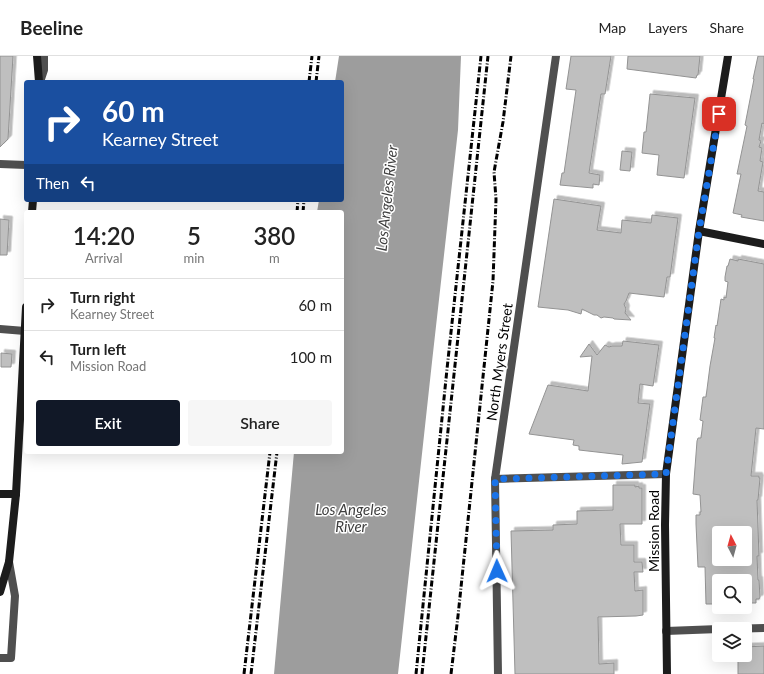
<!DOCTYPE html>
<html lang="en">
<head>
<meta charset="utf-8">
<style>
	body { margin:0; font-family:Lato,sans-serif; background:#f6f6f6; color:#222; height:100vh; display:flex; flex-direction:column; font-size:15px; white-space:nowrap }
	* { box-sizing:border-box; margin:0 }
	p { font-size:13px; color:#767676 }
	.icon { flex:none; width:22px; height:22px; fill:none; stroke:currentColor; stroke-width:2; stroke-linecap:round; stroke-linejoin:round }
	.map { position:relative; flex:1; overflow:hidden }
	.sheet { position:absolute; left:24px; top:154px; width:320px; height:244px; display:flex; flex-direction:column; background:#fff; border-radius:4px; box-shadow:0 4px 16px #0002 }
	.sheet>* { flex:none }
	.hud { position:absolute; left:24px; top:24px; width:320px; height:122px; border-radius:4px; box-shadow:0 4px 16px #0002; background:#1a4fa0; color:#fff; overflow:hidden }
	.needle { width:26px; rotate:354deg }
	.buttons { position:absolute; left:712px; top:470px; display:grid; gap:8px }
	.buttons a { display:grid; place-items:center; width:40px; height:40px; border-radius:4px; background:#fff; box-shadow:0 4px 16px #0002; font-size:20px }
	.pin { position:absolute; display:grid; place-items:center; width:34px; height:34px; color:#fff; margin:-17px; border-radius:8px; box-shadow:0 2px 6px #0006 }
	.me { position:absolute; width:44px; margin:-22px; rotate:359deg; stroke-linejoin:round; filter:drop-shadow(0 0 3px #0008) }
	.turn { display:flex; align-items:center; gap:14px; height:84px; padding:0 12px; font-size:18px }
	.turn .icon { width:52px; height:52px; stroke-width:2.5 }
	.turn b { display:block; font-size:28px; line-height:34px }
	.then { display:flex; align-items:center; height:38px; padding:0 12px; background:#0003; gap:8px; font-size:15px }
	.eta { display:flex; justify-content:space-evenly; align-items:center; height:68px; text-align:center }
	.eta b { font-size:24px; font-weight:600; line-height:28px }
	.primary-button { display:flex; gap:8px; margin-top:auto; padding:8px 12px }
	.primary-button a { flex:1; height:46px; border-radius:4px; background:#111827; color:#fff; font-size:16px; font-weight:600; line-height:46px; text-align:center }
	.primary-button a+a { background:#f6f6f6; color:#222 }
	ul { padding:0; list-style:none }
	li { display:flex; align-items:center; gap:12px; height:52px; padding:0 12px; border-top:1px solid #e0e0e0 }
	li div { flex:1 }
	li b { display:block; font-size:15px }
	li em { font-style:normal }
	header { display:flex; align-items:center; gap:24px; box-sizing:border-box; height:56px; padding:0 20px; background:#fff; border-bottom:1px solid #e0e0e0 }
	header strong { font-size:19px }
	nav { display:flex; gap:22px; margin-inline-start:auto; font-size:14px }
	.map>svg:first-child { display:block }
	.water { fill:#9d9d9d }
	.building { fill:#bfbfbf; stroke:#939393; fill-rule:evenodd; filter:url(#shadow) }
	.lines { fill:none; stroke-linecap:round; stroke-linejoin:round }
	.street { stroke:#4f4f4f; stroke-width:8 }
	.secondary { stroke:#1c1c1c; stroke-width:8 }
	.rail { stroke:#000; stroke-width:3; stroke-dasharray:6 2 1 2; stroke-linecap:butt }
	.route { stroke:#1a73e8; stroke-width:7; stroke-dasharray:0 12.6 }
	.labels { text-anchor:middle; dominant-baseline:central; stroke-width:3; stroke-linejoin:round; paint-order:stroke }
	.street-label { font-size:14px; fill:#000; stroke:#fff }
	.water-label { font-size:15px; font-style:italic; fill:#3e3e3e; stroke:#fff }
</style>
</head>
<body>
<header>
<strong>Beeline</strong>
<nav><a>Map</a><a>Layers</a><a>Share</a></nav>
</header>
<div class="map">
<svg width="764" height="618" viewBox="0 0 764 618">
	<defs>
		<filter id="shadow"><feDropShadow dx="3.5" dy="-3.5" stdDeviation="0" flood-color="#0004"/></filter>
	</defs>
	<rect width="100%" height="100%" fill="#fff"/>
	<polygon class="water" points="339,0 461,0 458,74 432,306 398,618 274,618 294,396 342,396 342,156 317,156 319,144 342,144 342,26 335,26"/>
	<g class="building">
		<polygon points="0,0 13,0 8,83 0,91"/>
		<polygon points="571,0 611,0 605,38 601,38 589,117 600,119 599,129 593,128 593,132 560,129 562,117 564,117 576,34 566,33"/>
		<polygon points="628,0 700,0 698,19 697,19 696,22 627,13"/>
		<polygon points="758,0 764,0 764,68 762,67 759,84 761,85 759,91 762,92 760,105 763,106 758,135 764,136 764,165 741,161 742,159 733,157 741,118 737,118 747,70 745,69 754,23 753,23"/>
		<polygon points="650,38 695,42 684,122 657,119 659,99 642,97 644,76 646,76"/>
		<polygon points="622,95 632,96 630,115 620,114"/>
		<polygon points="554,143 601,150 597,174 621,177 622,164 651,167 652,159 678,162 670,221 667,221 664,241 629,237 626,245 624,248 626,253 625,257 631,264 614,263 613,262 604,261 601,262 597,259 594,259 582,253 581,258 568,254 538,251"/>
		<polygon points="0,163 9,164 7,199 0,199"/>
		<path d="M730,203L738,205V203L764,208V373L756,372L751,420H759V422H760L758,444H757L759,500H757L758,524H759L760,541L759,543H756V547H745V525H719V548H706L705,511H698L696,468V459H700V456H701L700,439L693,438L697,385L698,382H701L703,365L700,364L703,341H706L710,310L715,282H714L716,269L717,270L721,243L724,244V241L726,242L728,226L725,225V221L727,210H728ZM719,477H745V503H719Z"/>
		<polygon points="623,285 659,289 653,330 640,328 638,347 650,348 642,406 622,408 623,399 579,394 579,390 573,389 574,384 529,378 548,329 588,335 592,300 580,301 589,288 597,299 605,289 609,291 612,290 622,290"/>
		<polygon points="1,297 12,298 11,311 1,311"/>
		<polygon points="613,429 635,429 635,431 639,430 639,432 642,432 642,468 620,468 621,489 634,489 634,506 642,506 643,516 634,516 635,535 643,534 643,559 636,560 598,561 599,608 614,607 614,618 515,618 511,475 553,474 553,469 577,468 577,455 613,454"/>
		<polygon points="764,590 764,618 738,618 738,599 745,599 745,591"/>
	</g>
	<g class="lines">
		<g class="street">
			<polyline points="40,26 44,14 44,0"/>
			<polyline points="0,108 26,109"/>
			<polyline points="0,273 25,275"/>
			<polyline points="495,423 666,418"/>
			<polyline points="727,573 764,572"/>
			<polyline points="666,575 719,573"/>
			<polyline points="0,602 11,602 15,540 9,506"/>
			<polyline points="498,618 495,423 556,0"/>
		</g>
		<g class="secondary">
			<polyline points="37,0 39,26"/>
			<polyline points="32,156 33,144"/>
			<polyline points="699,175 764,188"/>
			<polyline points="0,438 16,438"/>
			<polyline points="0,536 9,506 16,438 26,251"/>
			<polyline points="667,618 665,469 666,418 699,175 728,0"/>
		</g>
		<g class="rail">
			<polyline points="309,26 312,0"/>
			<polyline points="316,26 319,0"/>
			<polyline points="297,156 298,144"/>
			<polyline points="303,156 304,144"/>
			<polyline points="244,618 270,396"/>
			<polyline points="251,618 277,396"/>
			<polyline points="416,618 447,313 481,0"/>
			<polyline points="422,618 488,0"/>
			<polyline points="451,618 458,560 493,225 496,143 494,116 503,66 511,0"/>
		</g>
	</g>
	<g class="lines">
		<polyline class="route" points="497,515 495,423 666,418 699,175 719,58"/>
	</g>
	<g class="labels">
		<g class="street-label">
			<text transform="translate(499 306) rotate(-82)">North Myers Street</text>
			<text transform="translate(653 475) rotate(-90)">Mission Road</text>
		</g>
		<g class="water-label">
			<text transform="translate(386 142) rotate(-84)">Los Angeles River</text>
			<text x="351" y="453">Los Angeles<tspan x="351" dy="17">River</tspan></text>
		</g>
	</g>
</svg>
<div class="buttons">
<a><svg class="needle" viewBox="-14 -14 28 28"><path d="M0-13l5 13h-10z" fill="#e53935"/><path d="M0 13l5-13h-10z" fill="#767676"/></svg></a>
<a><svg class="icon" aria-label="search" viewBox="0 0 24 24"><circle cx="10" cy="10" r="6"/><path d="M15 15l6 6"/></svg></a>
<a><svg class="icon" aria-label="layers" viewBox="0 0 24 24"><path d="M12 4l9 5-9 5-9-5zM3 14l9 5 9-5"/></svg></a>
</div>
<div class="pin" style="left:719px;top:58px;background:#d93025"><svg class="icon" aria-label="arrive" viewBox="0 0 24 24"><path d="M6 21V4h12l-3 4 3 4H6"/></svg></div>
<svg class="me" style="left:497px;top:515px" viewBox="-20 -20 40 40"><path d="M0-17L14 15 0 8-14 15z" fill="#1a73e8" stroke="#fff" stroke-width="4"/></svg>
<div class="hud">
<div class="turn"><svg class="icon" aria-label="right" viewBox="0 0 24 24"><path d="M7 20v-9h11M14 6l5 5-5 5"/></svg><div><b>60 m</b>Kearney Street</div></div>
<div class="then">Then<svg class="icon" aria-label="left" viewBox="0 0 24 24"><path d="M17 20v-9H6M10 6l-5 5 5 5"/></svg></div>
</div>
<section class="sheet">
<div class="eta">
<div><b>14:20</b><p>Arrival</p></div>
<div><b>5</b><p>min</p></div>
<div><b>380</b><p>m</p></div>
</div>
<ul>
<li><svg class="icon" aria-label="right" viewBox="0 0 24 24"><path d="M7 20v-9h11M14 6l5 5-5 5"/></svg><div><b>Turn right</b><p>Kearney Street</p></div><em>60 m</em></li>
<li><svg class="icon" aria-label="left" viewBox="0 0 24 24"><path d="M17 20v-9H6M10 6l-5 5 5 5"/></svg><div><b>Turn left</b><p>Mission Road</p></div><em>100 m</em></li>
</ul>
<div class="primary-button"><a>Exit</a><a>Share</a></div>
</section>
</div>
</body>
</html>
